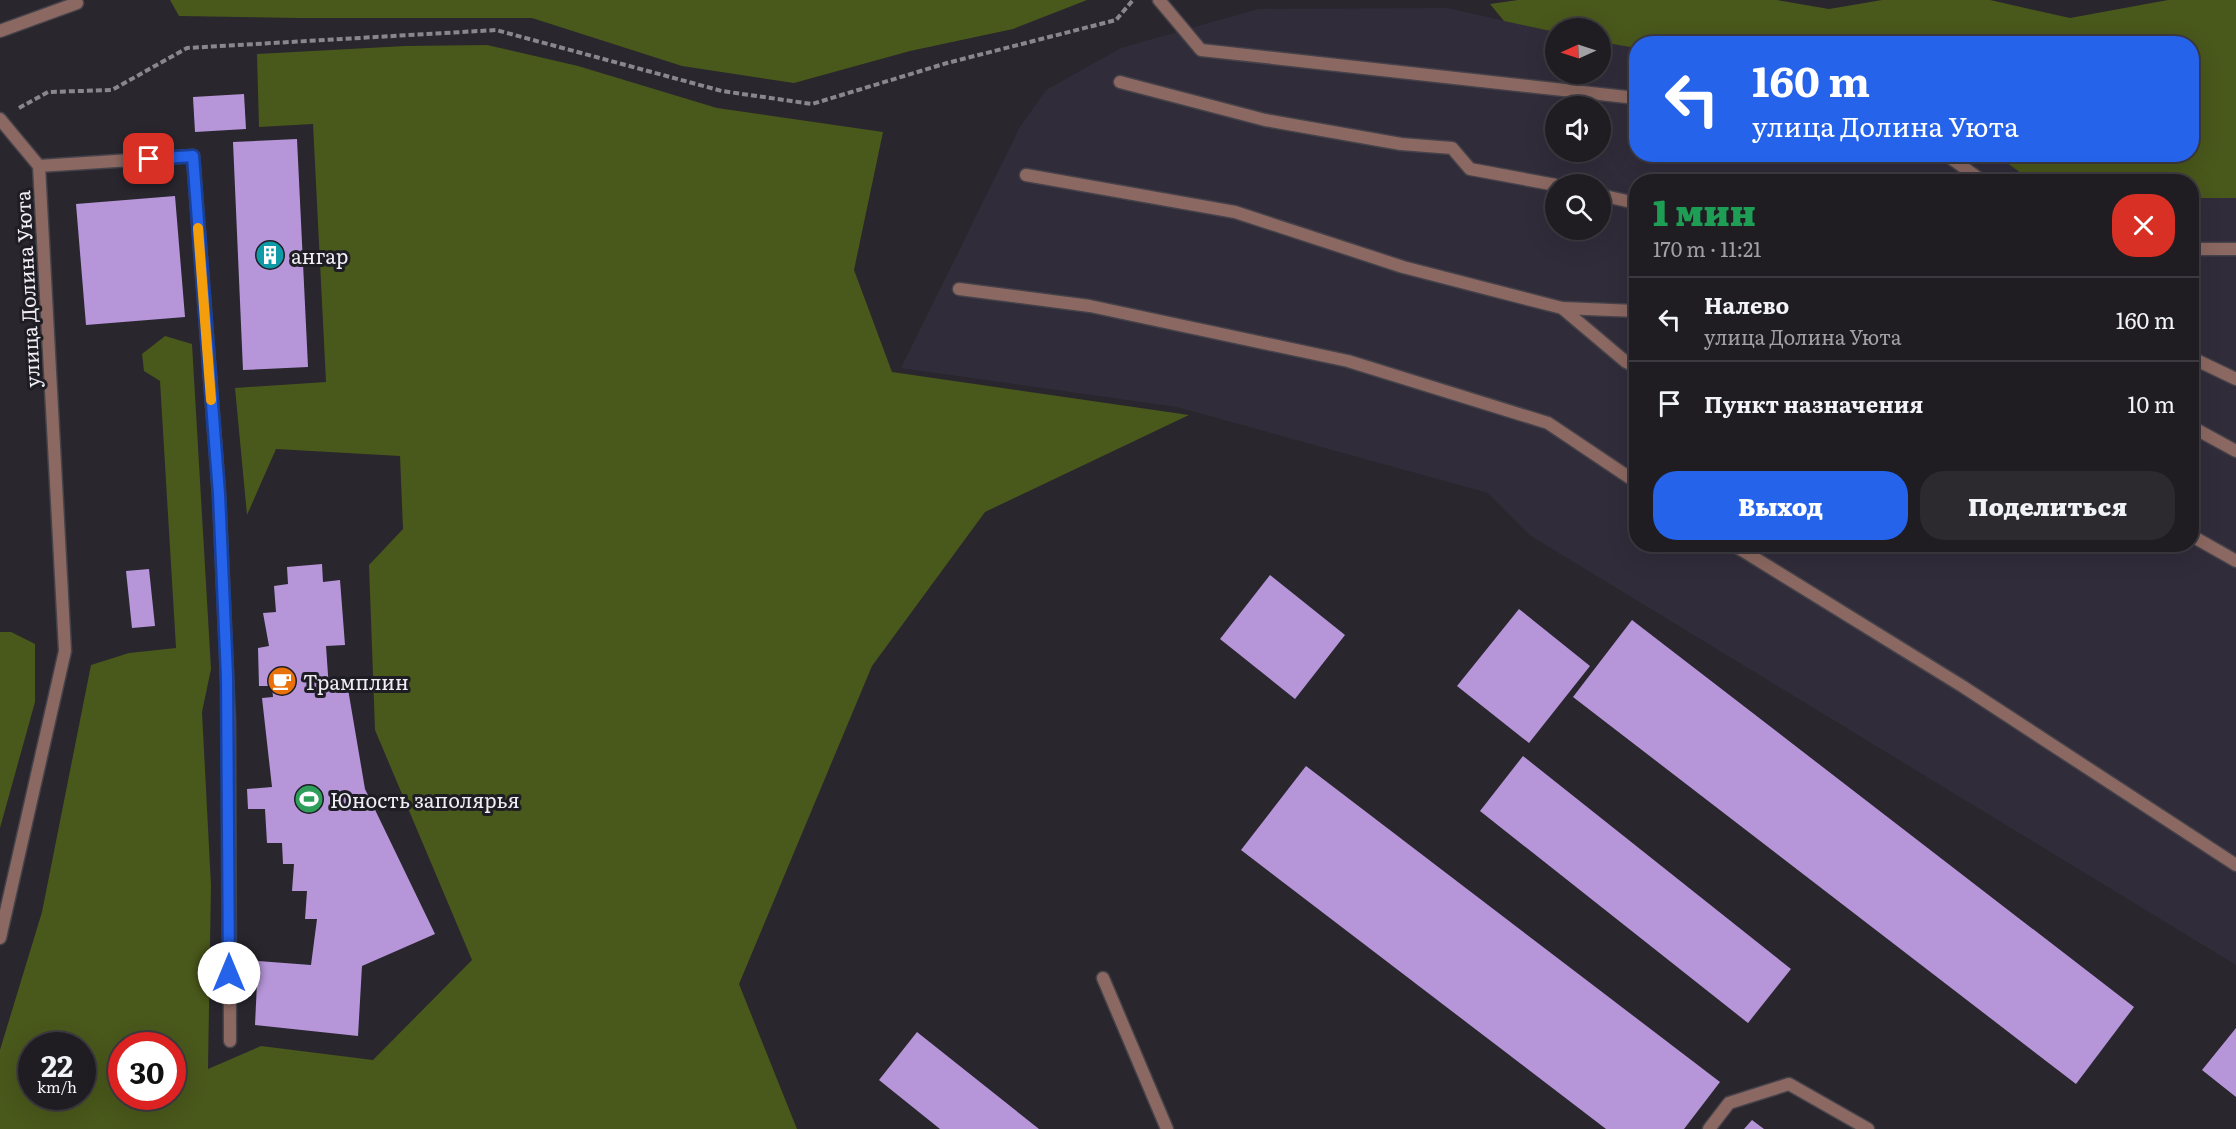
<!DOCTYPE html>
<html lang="ru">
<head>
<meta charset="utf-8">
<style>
	body { margin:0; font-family:Literata,serif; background:#2c292f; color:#f1f3f6; height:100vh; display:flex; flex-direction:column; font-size:22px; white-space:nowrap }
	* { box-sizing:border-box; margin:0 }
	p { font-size:20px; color:#a1a1a5 }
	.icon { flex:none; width:33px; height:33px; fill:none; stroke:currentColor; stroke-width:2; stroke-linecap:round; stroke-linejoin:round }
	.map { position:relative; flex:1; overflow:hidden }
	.drawer { position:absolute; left:1629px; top:174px; width:570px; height:378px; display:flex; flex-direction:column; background:#1f1c22; border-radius:24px; box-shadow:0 6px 24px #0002,0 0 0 2px #3c3a40 }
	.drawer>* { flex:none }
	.guide { position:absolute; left:1629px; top:36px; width:570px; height:126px; border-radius:24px; box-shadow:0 6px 24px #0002,0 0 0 2px #3c3a40; background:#2563eb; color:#fff; overflow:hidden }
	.needle { width:39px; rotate:267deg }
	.tools { position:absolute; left:1545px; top:18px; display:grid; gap:12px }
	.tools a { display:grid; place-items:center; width:66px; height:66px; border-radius:50%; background:#1f1c22; box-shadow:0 6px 24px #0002,0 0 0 2px #3c3a40; font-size:30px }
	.speed { position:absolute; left:18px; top:1032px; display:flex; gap:12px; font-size:30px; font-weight:700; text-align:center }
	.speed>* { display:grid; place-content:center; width:78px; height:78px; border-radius:50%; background:#1f1c22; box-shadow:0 6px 24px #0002,0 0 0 2px #3c3a40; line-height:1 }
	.speed small { font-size:15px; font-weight:400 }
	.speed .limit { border:9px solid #d22; background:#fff; color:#111 }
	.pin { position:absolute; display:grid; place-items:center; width:51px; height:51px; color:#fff; margin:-26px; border-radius:12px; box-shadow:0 3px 9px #0006 }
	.me { position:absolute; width:66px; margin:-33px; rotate:0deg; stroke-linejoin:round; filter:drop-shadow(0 0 4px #0008) }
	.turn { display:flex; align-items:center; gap:21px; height:126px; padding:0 24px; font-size:27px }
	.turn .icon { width:78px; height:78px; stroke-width:2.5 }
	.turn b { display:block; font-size:42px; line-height:51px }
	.round { display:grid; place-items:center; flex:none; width:63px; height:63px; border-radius:24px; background:#2c292f }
	.overview { display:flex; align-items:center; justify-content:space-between; height:102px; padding:0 24px }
	h1 { font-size:36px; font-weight:800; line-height:45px; color:#1e9e55 }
	.primary-button { display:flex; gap:12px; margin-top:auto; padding:12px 24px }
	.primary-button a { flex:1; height:69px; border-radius:24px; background:#2563eb; color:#fff; font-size:24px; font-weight:800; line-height:69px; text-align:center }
	.primary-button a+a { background:#2c292f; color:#f1f3f6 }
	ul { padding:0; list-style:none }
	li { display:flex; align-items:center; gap:18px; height:84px; padding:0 24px; border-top:2px solid #3c3a40 }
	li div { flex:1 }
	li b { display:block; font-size:22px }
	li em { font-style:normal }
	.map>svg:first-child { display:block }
	.built { fill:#312c3a; fill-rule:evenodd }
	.green { fill:#49581b; fill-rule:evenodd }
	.building { fill:#b696d9 }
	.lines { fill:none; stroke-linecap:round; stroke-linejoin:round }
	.service-casing { stroke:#45424a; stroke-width:15 }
	.minor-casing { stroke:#45424a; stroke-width:15 }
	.path { stroke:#89868d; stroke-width:4; stroke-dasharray:6 3; stroke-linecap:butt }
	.service { stroke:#8b6861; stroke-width:12 }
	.minor { stroke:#8b6861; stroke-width:12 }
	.route-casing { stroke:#184099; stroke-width:15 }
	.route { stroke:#2563eb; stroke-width:10 }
	.slow { stroke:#f59e0b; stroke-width:10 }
	.labels { text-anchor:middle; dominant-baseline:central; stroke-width:6; stroke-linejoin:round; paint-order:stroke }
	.poi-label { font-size:20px; fill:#f0eef4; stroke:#1f1d24; text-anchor:start }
	.street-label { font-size:20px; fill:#f0eef4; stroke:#1f1d24 }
</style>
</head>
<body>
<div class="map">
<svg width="2236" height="1129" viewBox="0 0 2236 1129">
	<rect width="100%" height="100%" fill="#29262e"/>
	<path class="built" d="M1447,8L1555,32L1556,74H1600L1601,42L1636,48V154L1996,155L2032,181L1636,182V544H2192V198H2236V965L1531,536L1488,493L1177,407L901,368L1020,127L1046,90L1121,48L1258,9ZM1556,106H1600V152H1556ZM1556,184H1600V230H1556Z"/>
	<g class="green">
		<polygon points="170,0 1087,0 1013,29 910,51 794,83 682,66 532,18 300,18 179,16"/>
		<polygon points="1518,0 1777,0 1829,9 1882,0 1990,0 2070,18 2168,0 2236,0 2236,198 2192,198 2192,182 2032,181 1996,155 2192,154 2192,44 1636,44 1636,48 1601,42 1600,28 1556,28 1555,32 1504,21 1490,4"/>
		<path d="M487,45L578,66L717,108L883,132L854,270L892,372L1189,415L985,512L872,666L739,984L797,1129H0V1050L42,912L91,665L129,653L176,648L160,381L144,371L142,354L165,336L192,344L211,669L202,712L211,885L208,1069L261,1046L373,1060L472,960L375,730L369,565L403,529L400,456L276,449L247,515L235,388L326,382L313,124L259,127L257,54L405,46ZM32,1046H82V1096H32ZM122,1046H172V1096H122Z"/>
		<polygon points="11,632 35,644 35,702 0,828 0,632"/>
	</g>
	<g class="building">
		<polygon points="244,94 246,129 195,132 193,97"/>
		<polygon points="297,139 308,367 243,370 233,142"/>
		<polygon points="175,196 185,317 86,325 76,204"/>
		<polygon points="322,564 323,582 340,580 345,645 326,646 329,689 348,689 365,789 435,934 362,966 358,1036 255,1025 258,961 311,965 317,919 305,919 307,891 292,891 294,864 283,864 282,843 267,843 265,809 248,809 247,789 272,787 262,698 273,697 272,686 259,686 258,648 269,646 263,613 276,612 274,586 288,584 287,567"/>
		<polygon points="149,569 155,626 132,628 126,571"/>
		<polygon points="1270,575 1345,635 1295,699 1220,639"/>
		<polygon points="1519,609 1590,666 1529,743 1457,686"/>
		<polygon points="1632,620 2134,1007 2076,1084 1573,697"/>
		<polygon points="1523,756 1791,969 1748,1023 1480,811"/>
		<polygon points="1306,766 1720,1082 1684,1129 1606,1129 1241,850"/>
		<polygon points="2236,1028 2236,1097 2202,1070"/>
		<polygon points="917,1032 1039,1129 940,1129 879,1080"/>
		<polygon points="1752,1120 1764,1129 1744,1129"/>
	</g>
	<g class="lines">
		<g class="service-casing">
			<g id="service">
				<polyline points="1159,0 1201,50 1636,98"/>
				<polyline points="0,31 77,3"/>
				<polyline points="1120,82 1265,120 1401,144 1452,148 1470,169 1556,185"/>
				<polyline points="0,119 39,166"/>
				<polyline points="1945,154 1984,182"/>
				<polyline points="1026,175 1235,212 1403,267 1562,308 1626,362 1636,367"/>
				<polyline points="1600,195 1636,203"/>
				<polyline points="2192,249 2236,249"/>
				<polyline points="959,289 1090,306 1348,361 1548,423 1636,482"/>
				<polyline points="1562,308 1636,311"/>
				<polyline points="2192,358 2236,379"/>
				<polyline points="2192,427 2236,451"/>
				<polyline points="2192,536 2236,561"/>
				<polyline points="1732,544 1962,686 2236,865"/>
				<polyline points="1103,978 1167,1129"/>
				<polyline points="1709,1129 1729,1103 1789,1084 1868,1129"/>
			</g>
		</g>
		<g class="minor-casing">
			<polyline id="minor" points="0,938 65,651 39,166 193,156 219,494 229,721 230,1041"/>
		</g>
		<polyline class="path" points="19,108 48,92 112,90 187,48 496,30 722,91 812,104 947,63 1116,20 1133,0"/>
		<use href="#service" class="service"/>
		<use href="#minor" class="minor"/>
	</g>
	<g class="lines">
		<g class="route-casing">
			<polyline id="route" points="149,159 193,156 219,494 227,676 229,973"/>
		</g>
		<use href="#route" class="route"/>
		<polyline class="slow" points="198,228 211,400"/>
	</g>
	<defs>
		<g id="building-disc" transform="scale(1.5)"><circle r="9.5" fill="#0f9aa8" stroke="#1f1d24"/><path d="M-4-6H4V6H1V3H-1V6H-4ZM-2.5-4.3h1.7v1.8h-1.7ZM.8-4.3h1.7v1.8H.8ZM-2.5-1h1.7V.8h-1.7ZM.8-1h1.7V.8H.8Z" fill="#fff"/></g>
		<g id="cafe-disc" transform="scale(1.5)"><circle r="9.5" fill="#e8710a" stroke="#1f1d24"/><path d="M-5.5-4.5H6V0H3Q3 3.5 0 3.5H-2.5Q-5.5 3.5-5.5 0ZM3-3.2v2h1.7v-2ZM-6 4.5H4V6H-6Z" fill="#fff"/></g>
		<g id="stadium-disc" transform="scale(1.5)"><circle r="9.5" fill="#2e9e5b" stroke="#1f1d24"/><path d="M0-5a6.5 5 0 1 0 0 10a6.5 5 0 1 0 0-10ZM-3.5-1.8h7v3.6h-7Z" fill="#fff"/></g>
	</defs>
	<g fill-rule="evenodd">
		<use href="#building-disc" x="270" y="255"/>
		<use href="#cafe-disc" x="282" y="681"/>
		<use href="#stadium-disc" x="309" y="799"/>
	</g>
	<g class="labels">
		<g class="poi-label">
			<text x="291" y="255">ангар</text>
			<text x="303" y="681">Трамплин</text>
			<text x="330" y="799">Юность заполярья</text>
		</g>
		<g class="street-label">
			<text transform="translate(26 289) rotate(-93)">улица Долина Уюта</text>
		</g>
	</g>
</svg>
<div class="tools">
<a><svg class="needle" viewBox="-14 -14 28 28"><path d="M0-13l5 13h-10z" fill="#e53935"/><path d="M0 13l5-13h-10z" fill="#a1a1a5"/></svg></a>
<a><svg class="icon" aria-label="sound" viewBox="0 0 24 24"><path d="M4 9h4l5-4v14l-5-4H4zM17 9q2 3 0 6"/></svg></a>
<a><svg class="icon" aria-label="search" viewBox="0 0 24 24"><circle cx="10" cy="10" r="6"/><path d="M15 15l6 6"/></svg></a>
</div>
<div class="speed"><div>22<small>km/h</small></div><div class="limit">30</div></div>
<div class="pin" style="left:149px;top:159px;background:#d93025"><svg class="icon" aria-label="arrive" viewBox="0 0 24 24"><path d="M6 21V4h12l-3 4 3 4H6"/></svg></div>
<svg class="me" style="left:229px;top:973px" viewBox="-20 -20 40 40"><circle r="19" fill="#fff"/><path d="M0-13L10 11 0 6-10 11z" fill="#2563eb"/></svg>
<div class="guide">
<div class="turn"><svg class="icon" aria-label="left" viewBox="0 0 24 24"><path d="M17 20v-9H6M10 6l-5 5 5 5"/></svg><div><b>160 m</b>улица Долина Уюта</div></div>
</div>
<section class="drawer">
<div class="overview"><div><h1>1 мин</h1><p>170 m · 11:21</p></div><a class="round" style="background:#d93025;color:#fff"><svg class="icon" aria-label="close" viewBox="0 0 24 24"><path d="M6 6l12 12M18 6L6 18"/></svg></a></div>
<ul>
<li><svg class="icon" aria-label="left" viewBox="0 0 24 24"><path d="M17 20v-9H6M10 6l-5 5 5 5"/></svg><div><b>Налево</b><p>улица Долина Уюта</p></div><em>160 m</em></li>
<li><svg class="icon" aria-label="arrive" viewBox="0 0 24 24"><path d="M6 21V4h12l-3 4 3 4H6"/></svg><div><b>Пункт назначения</b></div><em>10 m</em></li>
</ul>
<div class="primary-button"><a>Выход</a><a>Поделиться</a></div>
</section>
</div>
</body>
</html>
